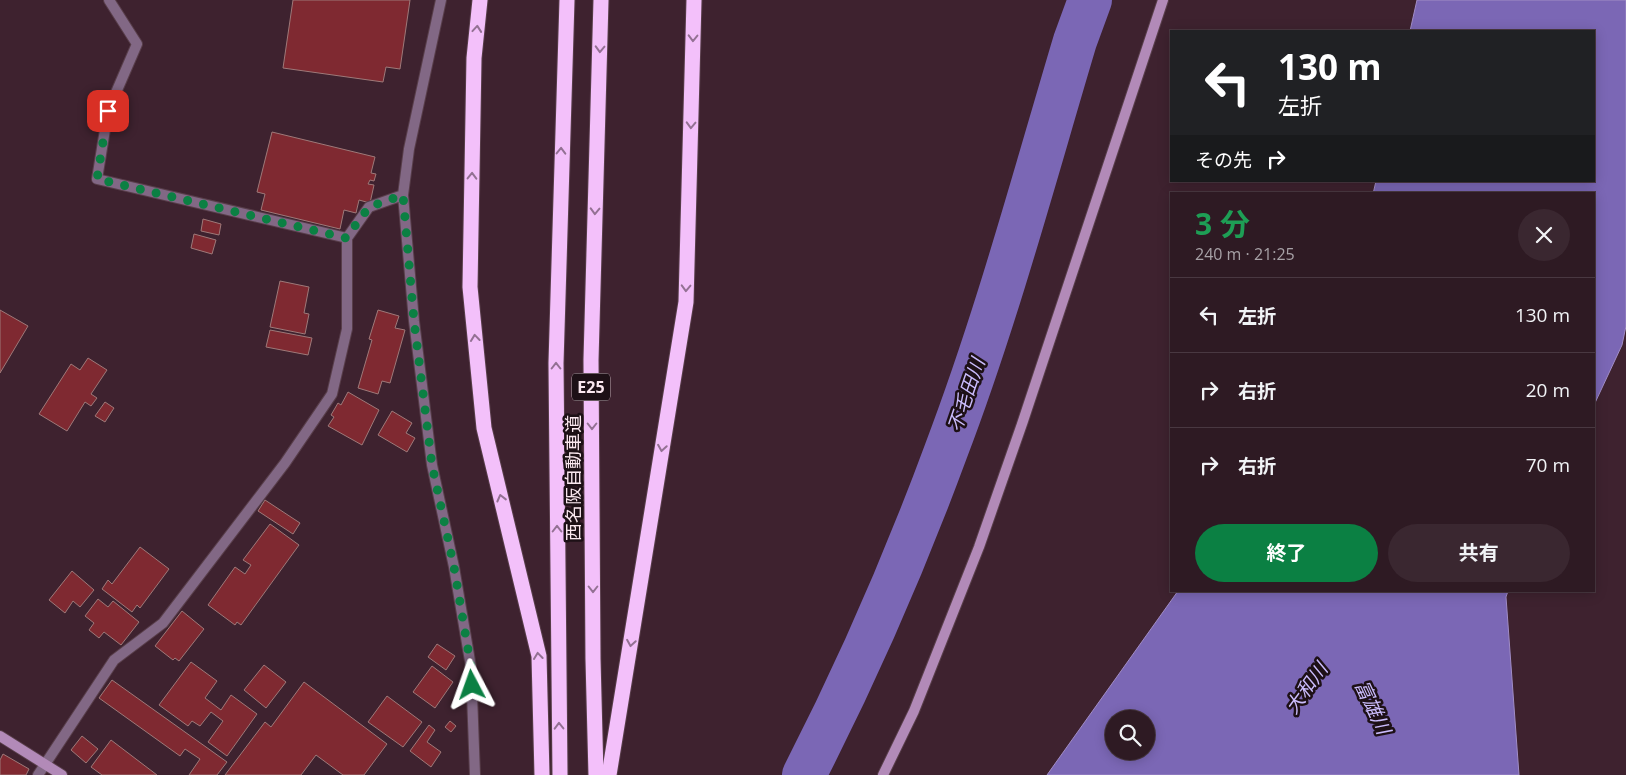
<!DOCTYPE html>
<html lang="ja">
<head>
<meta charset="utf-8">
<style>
	body { margin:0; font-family:"Open Sans","Noto Sans JP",sans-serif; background:#3a2730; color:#f1f3f6; height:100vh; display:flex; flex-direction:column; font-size:19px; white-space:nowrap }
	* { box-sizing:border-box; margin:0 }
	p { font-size:16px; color:#a7a1a6 }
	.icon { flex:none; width:28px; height:28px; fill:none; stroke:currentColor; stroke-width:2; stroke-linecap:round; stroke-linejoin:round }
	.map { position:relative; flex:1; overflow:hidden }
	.sheet { position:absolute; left:1170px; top:192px; width:425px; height:400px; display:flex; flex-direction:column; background:#2e1a23; border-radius:0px; box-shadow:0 2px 12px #0003,0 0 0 1px #493841 }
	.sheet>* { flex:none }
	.banner { position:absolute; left:1170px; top:30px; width:425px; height:152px; border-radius:0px; box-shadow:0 2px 12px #0003,0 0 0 1px #493841; background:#202124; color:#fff; overflow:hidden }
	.fabs { position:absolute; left:1105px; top:710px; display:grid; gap:10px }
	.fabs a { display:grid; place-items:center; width:50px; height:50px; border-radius:50%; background:#2e1a23; box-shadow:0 2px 12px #0003,0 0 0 1px #493841; font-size:25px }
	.pin { position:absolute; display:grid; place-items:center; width:42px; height:42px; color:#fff; margin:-21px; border-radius:10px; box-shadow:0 2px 8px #0006 }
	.me { position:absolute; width:55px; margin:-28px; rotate:356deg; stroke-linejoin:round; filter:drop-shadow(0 0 4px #0008) }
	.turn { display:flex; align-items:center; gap:18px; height:105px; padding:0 25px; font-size:22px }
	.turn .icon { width:65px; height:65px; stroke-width:2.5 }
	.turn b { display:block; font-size:35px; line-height:42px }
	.then { display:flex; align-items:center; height:48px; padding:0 25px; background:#0003; gap:10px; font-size:19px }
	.round { display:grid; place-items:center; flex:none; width:52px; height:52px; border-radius:26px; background:#3a2730 }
	.head { display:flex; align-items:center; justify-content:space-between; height:85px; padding:0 25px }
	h1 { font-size:30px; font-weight:700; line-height:38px; color:#1e9e55 }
	.cta { display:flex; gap:10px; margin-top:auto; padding:10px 25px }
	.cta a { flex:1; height:58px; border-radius:30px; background:#0b8043; color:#fff; font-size:20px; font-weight:700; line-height:58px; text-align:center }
	.cta a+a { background:#3a2730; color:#f1f3f6 }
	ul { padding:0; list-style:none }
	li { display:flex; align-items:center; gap:15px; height:75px; padding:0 25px; border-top:1px solid #493841 }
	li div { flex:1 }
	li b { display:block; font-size:19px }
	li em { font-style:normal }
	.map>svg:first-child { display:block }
	.water { fill:#7b67b5; stroke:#a18dc6; fill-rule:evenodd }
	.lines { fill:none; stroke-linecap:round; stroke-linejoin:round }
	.river { stroke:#7b67b5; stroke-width:44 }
	.building { fill:#7f2931; stroke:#9e7979 }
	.street-casing { stroke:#583e4a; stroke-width:12 }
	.secondary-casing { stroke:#583e4a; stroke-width:12 }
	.highway-casing { stroke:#583e4a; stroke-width:17 }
	.street { stroke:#826885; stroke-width:10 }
	.secondary { stroke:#b28ab8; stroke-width:10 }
	.highway { stroke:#f3c0fa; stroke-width:15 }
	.oneway { stroke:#937193 }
	.route { stroke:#0b8043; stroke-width:9; stroke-dasharray:0 16.2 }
	.labels { text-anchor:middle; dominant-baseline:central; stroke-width:5; stroke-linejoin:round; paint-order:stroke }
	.shield { fill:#1d1016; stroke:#b8a6ae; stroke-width:1 }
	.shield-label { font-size:16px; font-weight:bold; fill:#fae7ef }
	.street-label { font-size:18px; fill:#fae7ef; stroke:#1d1016 }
	.water-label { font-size:19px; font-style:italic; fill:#cabcfc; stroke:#1d1016 }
</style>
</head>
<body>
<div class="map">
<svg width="1626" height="775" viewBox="0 0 1626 775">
	<rect width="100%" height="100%" fill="#3e222f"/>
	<g class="water">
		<polygon points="1417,0 1626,0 1626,326 1622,345 1594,405 1594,194 1373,194 1376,181 1594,181 1594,31 1410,31"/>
		<path d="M1178,591H1508L1506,597L1519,775H1047ZM1114,719H1146V751H1114Z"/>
	</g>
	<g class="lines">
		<path class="river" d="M804,775C858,670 905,562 946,451C997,317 1034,178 1075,41L1090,0"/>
	</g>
	<g class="building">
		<polygon points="293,0 410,0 400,69 386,67 383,82 283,68"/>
		<polygon points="272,132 375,157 371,173 376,174 374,181 370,180 368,184 374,185 370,203 359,200 356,213 344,210 340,229 261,210 265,194 257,192"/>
		<polygon points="203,219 221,224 219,235 201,231"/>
		<polygon points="194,234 216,240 212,254 191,248"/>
		<polygon points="280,281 309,287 304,313 309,314 305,334 270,327"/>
		<polygon points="0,310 28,326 0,373"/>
		<polygon points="378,310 399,316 395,328 405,330 390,383 382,381 378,394 358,388 372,340 369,339"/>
		<polygon points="270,330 312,338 308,355 266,347"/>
		<polygon points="88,358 107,370 91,394 97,398 91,406 85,402 67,431 39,414 71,364 80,370"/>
		<polygon points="348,392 379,410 362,445 328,426 334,417 331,415 338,403 341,405"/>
		<polygon points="105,402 114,408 105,422 95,416"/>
		<polygon points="392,411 412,423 406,433 415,438 407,452 378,435"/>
		<polygon points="265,500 300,523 293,534 258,511"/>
		<polygon points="270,524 299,545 241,625 237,622 235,625 208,605 235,567 245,574 251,565 243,560"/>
		<polygon points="140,547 169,569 140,608 137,605 132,612 102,589 108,580 112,584"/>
		<polygon points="72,571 94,590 80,607 73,601 65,613 49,600"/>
		<polygon points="98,599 108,607 113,601 139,622 121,645 104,632 99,638 89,630 94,623 85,616"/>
		<polygon points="182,611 204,629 179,661 175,658 173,660 155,646"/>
		<polygon points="437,644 455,656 446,670 428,657"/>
		<polygon points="191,662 217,681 205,698 221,710 231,695 257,714 227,756 208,742 223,721 211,712 200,726 192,721 188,726 159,705"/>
		<polygon points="264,665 286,682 266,708 244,690"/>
		<polygon points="432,666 453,682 435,708 413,692"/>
		<polygon points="112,680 227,762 217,775 189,775 200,759 185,749 180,756 99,698"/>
		<polygon points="304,682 387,744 364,775 343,775 316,755 301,775 225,775 265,722 271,727"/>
		<polygon points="387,696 422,722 403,747 368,722"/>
		<polygon points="450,721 456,726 451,732 445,727"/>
		<polygon points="429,725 435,730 427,742 441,752 431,767 410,751"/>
		<polygon points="82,736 98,749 86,763 71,750"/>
		<polygon points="111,740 157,775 102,775 91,767"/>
		<polygon points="3,754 29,769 26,775 0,775 0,760"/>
	</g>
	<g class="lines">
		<g class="street-casing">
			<g id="street">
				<polyline points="109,0 137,44 108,111 97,179 347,238"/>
				<polyline points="403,195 414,321 432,465 454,567 471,667 475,775"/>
				<polyline points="38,775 114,660 163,623 285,463 332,394 347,329 347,238 369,207 403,195 409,149 441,0"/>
			</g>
		</g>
		<g class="secondary-casing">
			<g id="secondary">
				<polyline points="0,736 62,775"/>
				<polyline points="883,775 914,711 979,547 1023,421 1163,0"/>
			</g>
		</g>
		<g class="highway-casing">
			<g id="highway">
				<polyline points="480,0 474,58 470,287 484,428 539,656 542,775"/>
				<polyline points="560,775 556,363 567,0"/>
				<polyline points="596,775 593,659 591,360 601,0"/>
				<polyline points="609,775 686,302 694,0"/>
			</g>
		</g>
		<use href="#street" class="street"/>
		<use href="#secondary" class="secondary"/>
		<use href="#highway" class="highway"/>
	</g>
	<defs><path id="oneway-chevron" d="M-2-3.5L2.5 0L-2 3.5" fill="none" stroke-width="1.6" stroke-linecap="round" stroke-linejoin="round" transform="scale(1.25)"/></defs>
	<g class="oneway">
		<use href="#oneway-chevron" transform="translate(477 29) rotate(-85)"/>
		<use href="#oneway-chevron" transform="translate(693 38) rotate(91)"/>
		<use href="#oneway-chevron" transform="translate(600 49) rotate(92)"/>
		<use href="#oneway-chevron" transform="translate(691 125) rotate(92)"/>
		<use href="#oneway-chevron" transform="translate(561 151) rotate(-89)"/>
		<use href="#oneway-chevron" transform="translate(472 176) rotate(-89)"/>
		<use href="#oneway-chevron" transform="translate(595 211) rotate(92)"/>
		<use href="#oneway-chevron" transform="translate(686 288) rotate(92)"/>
		<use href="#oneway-chevron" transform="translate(475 338) rotate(-96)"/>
		<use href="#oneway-chevron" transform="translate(556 366) rotate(-90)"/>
		<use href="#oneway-chevron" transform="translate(592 426) rotate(90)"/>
		<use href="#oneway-chevron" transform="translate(662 448) rotate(99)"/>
		<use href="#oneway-chevron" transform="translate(501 498) rotate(-104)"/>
		<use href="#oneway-chevron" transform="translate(557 529) rotate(-90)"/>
		<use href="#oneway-chevron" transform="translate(593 589) rotate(90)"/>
		<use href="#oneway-chevron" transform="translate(631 643) rotate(99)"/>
		<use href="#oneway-chevron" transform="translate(538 656) rotate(-97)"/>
		<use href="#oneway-chevron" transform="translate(559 726) rotate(-91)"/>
	</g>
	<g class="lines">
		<polyline class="route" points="108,111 97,179 346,238 369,207 403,195 414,321 432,465 454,567 471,667 472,685"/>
	</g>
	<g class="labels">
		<rect class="shield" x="572" y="373.5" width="38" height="27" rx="4"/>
		<g class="shield-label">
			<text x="591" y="387">E25</text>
		</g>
		<g class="street-label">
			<text transform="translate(573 478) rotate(-90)">西名阪自動車道</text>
		</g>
		<g class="water-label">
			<text transform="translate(966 395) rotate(-71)">不毛田川</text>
			<text transform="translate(1306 688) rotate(-54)">大和川</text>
			<text transform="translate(1373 707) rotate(65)">富雄川</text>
		</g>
	</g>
</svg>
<div class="fabs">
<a><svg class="icon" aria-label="search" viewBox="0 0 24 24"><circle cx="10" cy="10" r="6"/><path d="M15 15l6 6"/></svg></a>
</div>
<div class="pin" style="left:108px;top:111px;background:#d93025"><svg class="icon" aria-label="arrive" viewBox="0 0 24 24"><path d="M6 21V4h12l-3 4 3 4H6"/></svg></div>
<svg class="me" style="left:472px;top:685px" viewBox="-20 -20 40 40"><path d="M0-17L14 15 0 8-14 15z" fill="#0b8043" stroke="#fff" stroke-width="4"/></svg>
<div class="banner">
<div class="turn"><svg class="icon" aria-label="left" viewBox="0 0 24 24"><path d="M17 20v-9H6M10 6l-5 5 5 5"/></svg><div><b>130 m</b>左折</div></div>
<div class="then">その先<svg class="icon" aria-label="right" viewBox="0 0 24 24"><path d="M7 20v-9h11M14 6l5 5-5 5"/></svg></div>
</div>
<section class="sheet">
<div class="head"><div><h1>3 分</h1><p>240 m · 21:25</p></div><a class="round"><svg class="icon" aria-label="close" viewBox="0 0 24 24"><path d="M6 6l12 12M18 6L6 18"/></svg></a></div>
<ul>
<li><svg class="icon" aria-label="left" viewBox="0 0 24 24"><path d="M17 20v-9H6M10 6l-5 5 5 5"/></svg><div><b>左折</b></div><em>130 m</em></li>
<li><svg class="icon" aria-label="right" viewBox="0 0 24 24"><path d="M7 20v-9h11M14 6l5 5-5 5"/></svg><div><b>右折</b></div><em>20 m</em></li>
<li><svg class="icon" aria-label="right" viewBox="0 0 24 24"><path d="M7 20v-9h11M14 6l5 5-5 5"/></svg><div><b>右折</b></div><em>70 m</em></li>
</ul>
<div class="cta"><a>終了</a><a>共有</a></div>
</section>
</div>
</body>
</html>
